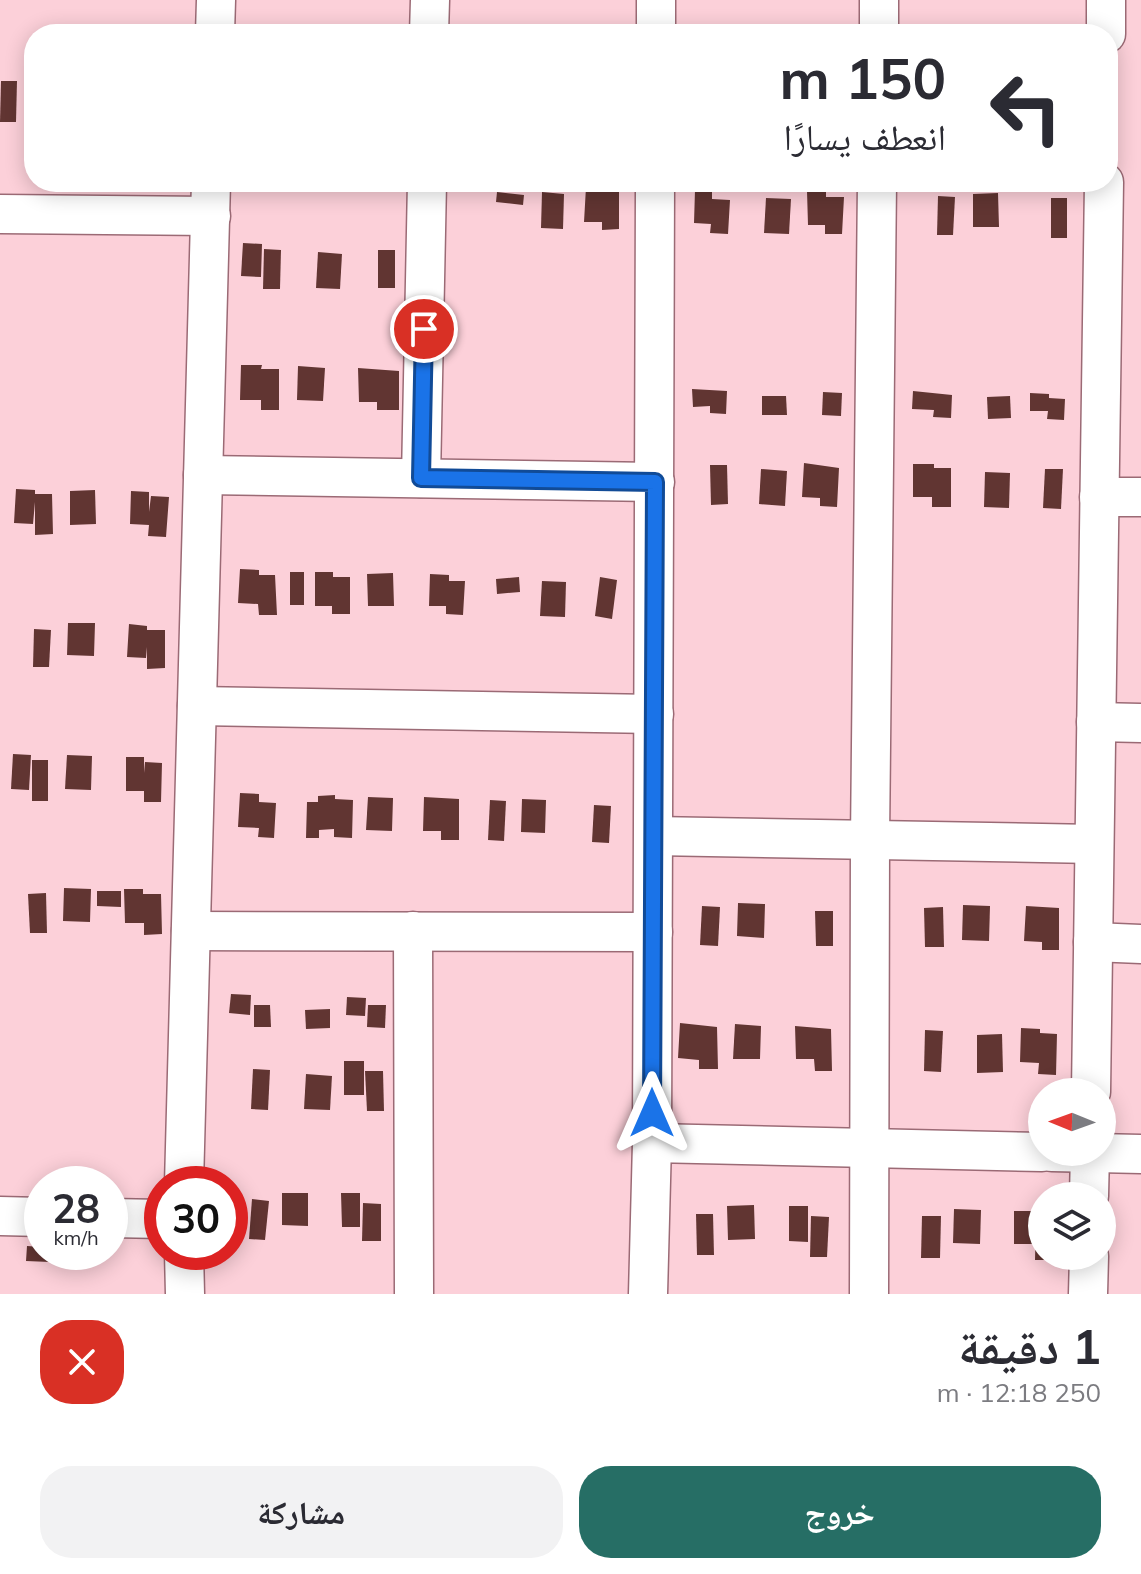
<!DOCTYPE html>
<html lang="ar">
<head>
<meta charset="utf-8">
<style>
	body { margin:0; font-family:Mulish,"Noto Naskh Arabic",sans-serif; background:#f2f2f3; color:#2b2b33; direction:rtl; height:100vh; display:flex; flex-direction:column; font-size:30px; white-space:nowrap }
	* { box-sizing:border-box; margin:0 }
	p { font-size:26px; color:#7c7c81 }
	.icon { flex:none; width:44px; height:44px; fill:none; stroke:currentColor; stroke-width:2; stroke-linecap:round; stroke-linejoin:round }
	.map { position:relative; height:1294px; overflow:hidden; direction:ltr }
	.side { display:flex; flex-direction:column; background:#fff; flex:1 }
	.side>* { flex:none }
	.guide { position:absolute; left:24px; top:24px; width:1094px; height:168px; border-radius:32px; box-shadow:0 4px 20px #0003; direction:rtl; background:#fff; color:#2b2b33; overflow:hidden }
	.needle { width:52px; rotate:271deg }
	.buttons { position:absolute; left:1028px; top:1078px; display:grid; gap:16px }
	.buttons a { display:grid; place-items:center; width:88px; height:88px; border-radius:50%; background:#fff; box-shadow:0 4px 20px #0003; font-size:40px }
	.speed { position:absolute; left:24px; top:1166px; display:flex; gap:16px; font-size:40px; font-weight:700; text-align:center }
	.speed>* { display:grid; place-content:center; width:104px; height:104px; border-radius:50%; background:#fff; box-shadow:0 4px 20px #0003; line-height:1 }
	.speed small { font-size:20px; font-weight:400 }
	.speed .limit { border:12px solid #d22; background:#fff; color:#111 }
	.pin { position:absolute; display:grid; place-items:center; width:68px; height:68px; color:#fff; margin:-34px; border:4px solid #fff; border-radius:50%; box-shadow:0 2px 8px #0007 }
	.me { position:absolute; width:88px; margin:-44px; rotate:0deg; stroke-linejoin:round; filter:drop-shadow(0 0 6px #0008) }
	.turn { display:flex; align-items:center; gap:28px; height:168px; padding:0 40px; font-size:36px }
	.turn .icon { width:104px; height:104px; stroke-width:2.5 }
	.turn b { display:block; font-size:56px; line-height:68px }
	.round { display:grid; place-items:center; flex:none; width:84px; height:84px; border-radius:32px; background:#f2f2f3 }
	.headline { display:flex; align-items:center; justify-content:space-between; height:136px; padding:0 40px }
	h1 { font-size:48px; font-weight:700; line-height:60px }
	.primary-button { display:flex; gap:16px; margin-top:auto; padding:16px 40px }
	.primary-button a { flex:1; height:92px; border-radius:32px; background:#266e65; color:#fff; font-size:32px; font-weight:700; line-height:92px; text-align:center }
	.primary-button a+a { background:#f2f2f3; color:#2b2b33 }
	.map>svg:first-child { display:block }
	.building { fill:#613532 }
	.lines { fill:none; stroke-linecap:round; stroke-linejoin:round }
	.minor-casing { stroke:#9b6a75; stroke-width:41 }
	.minor { stroke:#fff; stroke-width:38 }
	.route-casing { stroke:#114b97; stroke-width:20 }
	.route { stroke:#1a73e8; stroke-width:14 }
</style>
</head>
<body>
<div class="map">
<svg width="1141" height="1294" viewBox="0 0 1141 1294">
	<rect width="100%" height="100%" fill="#fcd0d9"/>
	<g class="building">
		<polygon points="30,77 34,77 34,110 29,110"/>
		<polygon points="1,81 17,81 16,122 0,122"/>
		<polygon points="586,187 603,187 603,191 619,191 619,229 602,230 602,222 584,222"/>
		<polygon points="695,190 712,191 712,199 730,200 728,234 710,233 711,224 694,223"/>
		<polygon points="807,191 826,191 826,197 844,197 842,234 825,234 825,225 808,225"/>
		<polygon points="497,192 524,195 523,205 496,202"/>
		<polygon points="542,192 564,194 563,229 541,228"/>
		<polygon points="998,193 999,227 973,227 973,194"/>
		<polygon points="938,196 955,197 953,235 937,235"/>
		<polygon points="766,198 791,199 789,234 764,233"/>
		<rect x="1051" y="198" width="16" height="40"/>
		<polygon points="243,243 262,244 261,277 241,276"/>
		<polygon points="264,249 281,250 280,289 263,289"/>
		<rect x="378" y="250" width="17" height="38"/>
		<polygon points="318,252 342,254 340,289 316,288"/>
		<polygon points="241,365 262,365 261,369 279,369 279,410 261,410 261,400 240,400"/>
		<polygon points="298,366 325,368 323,401 297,400"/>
		<polygon points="358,368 399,371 399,410 377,410 377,402 359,402"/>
		<polygon points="692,389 727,391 726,414 710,413 710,406 693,407"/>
		<polygon points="913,391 952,395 951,418 933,417 934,410 912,409"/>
		<polygon points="823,392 842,393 841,416 822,415"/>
		<polygon points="1030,393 1049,394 1049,398 1065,399 1064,420 1047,419 1048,411 1030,411"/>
		<polygon points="762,396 786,396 787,415 762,415"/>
		<polygon points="1010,396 1011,418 988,419 987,397"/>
		<polygon points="804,463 839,468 837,507 820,506 820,498 802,497"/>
		<polygon points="913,464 934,464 934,468 951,468 951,507 932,507 932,497 913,497"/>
		<polygon points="710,465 727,465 728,504 711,505"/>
		<polygon points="761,469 787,471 785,506 759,504"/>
		<polygon points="1045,469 1063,469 1061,509 1043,508"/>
		<polygon points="985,472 1010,473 1009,508 984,507"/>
		<polygon points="16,489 35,490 35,494 52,494 53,534 35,535 35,502 33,524 14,523"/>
		<polygon points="95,490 96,524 70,525 70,491"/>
		<polygon points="131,491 149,492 149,512 151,496 169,497 166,537 148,536 149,525 130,524"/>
		<polygon points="240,569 259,570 259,575 275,575 277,615 259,615 258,604 238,603"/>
		<rect x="290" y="572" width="14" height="33"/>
		<polygon points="315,572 333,572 333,577 350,577 350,614 332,614 332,606 315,606"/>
		<polygon points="393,573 394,606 368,606 367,574"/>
		<polygon points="430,574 449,575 449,581 465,581 463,615 446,614 446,606 429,606"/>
		<polygon points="519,577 520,592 497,594 496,579"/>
		<polygon points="600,577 617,580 612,619 595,616"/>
		<polygon points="542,581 566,582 565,617 540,616"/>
		<polygon points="68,623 95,623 94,656 67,655"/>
		<polygon points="129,624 147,626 147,630 165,630 165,668 147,669 147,647 146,658 127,657"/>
		<polygon points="34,629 51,630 49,667 33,667"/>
		<polygon points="13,754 31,755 29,790 11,789"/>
		<polygon points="67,755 92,756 91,790 65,789"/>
		<polygon points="126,757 144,757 144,773 145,762 162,763 161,802 144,802 144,791 126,791"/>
		<rect x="32" y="760" width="16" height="41"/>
		<polygon points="240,793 259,794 259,802 276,803 274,838 258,837 259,828 238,827"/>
		<polygon points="335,795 335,799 353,800 352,838 334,837 334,829 319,830 319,838 306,838 307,802 318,802 318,796"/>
		<polygon points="368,797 393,798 392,831 366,830"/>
		<polygon points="424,797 459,799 459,840 441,840 441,831 423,831"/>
		<polygon points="522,799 546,800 545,833 521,832"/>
		<polygon points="490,800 506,801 504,841 488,840"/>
		<polygon points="594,805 611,806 609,843 592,842"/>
		<polygon points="64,888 91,889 90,922 63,921"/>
		<polygon points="124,889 143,889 143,894 161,894 162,934 144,935 144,923 125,923"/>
		<polygon points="97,891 121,891 121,907 97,906"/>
		<polygon points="46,893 47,933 30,933 28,894"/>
		<polygon points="738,903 765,904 764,938 737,936"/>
		<polygon points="963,905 990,906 989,941 962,940"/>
		<polygon points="702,906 720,907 718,946 700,945"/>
		<polygon points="1026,906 1059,908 1059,950 1042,950 1042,942 1024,941"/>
		<polygon points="943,907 944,947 925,947 924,908"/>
		<polygon points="815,911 833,911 833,946 816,946"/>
		<polygon points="231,994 251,995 250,1015 229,1013"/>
		<polygon points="347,997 366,998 365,1016 346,1015"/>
		<polygon points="254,1005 270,1005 271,1027 254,1027"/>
		<polygon points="368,1005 386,1005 385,1028 367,1027"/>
		<polygon points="330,1009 330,1028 306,1029 305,1010"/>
		<polygon points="680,1023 717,1027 718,1069 699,1069 699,1060 678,1058"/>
		<polygon points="735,1024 761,1026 760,1059 733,1059"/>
		<polygon points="795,1026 831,1029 832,1071 815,1071 814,1059 796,1059"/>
		<polygon points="1021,1028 1040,1029 1040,1033 1057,1034 1056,1075 1038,1074 1039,1063 1020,1062"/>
		<polygon points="925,1030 943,1031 941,1072 924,1071"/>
		<polygon points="1002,1034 1003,1072 977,1073 977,1035"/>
		<rect x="344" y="1061" width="20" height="34"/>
		<polygon points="253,1069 270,1070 268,1110 251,1109"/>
		<polygon points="365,1071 383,1071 384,1111 367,1111"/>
		<polygon points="306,1074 332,1076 330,1110 304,1109"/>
		<polygon points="282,1193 308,1193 308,1226 282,1225"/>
		<polygon points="341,1193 360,1193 360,1227 342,1227"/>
		<polygon points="252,1199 269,1201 265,1240 249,1239"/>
		<polygon points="363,1203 381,1204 381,1241 362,1241"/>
		<polygon points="754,1205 755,1239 728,1240 727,1206"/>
		<polygon points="789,1206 808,1206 808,1242 789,1241"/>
		<polygon points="954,1209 981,1210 980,1244 953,1243"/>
		<rect x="1014" y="1211" width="19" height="33"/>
		<polygon points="696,1214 713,1214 714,1255 697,1255"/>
		<polygon points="811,1216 829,1217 827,1257 810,1257"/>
		<polygon points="922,1216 941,1216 940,1258 921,1258"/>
		<polygon points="1036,1220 1042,1220 1042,1256 1053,1256 1053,1260 1035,1260"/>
		<polygon points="27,1246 42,1247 42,1252 51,1252 50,1262 26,1261"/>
	</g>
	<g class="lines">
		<g class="minor-casing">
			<g id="minor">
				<polyline points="215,34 216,0"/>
				<polyline points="429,34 430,0"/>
				<polyline points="656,34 656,0"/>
				<polyline points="879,34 879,0"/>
				<polyline points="1106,34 1106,0"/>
				<polyline points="0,214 211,216"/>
				<polyline points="203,475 655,482"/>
				<polyline points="421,478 427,182"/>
				<polyline points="1099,497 1141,497"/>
				<polyline points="197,706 654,714"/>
				<polyline points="1096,722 1141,723"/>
				<polyline points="654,836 1094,844"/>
				<polyline points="191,931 653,932"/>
				<polyline points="413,931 414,1294"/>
				<polyline points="1093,942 1141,944"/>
				<polyline points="1091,1092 1104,182"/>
				<polyline points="652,1143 1042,1152"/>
				<polyline points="1052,1152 1141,1154"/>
				<polyline points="184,1184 211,182"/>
				<polyline points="1089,1196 1090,1152"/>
				<polyline points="0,1216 42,1217"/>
				<polyline points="110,1218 162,1219"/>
				<polyline points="184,1252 185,1294"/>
				<polyline points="648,1294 652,1143 655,182"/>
				<polyline points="869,1294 870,840 877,182"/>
				<polyline points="1088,1294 1089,1256"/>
			</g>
		</g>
		<use href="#minor" class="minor"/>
	</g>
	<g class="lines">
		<g class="route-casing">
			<polyline id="route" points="424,329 421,478 655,482 652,1113"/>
		</g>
		<use href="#route" class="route"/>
	</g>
</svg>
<div class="buttons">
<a><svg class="needle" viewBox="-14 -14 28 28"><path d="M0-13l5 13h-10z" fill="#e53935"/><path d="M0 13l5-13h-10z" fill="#7c7c81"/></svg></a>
<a><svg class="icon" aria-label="layers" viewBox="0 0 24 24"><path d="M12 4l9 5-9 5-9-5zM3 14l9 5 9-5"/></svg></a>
</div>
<div class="speed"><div>28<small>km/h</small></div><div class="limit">30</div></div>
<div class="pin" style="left:424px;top:329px;background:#d93025"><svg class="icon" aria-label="arrive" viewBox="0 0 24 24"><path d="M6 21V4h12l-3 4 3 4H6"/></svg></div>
<svg class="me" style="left:652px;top:1113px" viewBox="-20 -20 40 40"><path d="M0-17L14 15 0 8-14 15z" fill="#1a73e8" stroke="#fff" stroke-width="4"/></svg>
<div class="guide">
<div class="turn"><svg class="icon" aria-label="left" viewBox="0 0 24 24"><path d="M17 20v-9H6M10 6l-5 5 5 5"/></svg><div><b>150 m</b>انعطف يسارًا</div></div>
</div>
</div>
<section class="side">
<div class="headline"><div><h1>1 دقيقة</h1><p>250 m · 12:18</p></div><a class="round" style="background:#d93025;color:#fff"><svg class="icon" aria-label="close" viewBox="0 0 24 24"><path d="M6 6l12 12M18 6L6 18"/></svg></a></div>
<div class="primary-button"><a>خروج</a><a>مشاركة</a></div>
</section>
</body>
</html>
